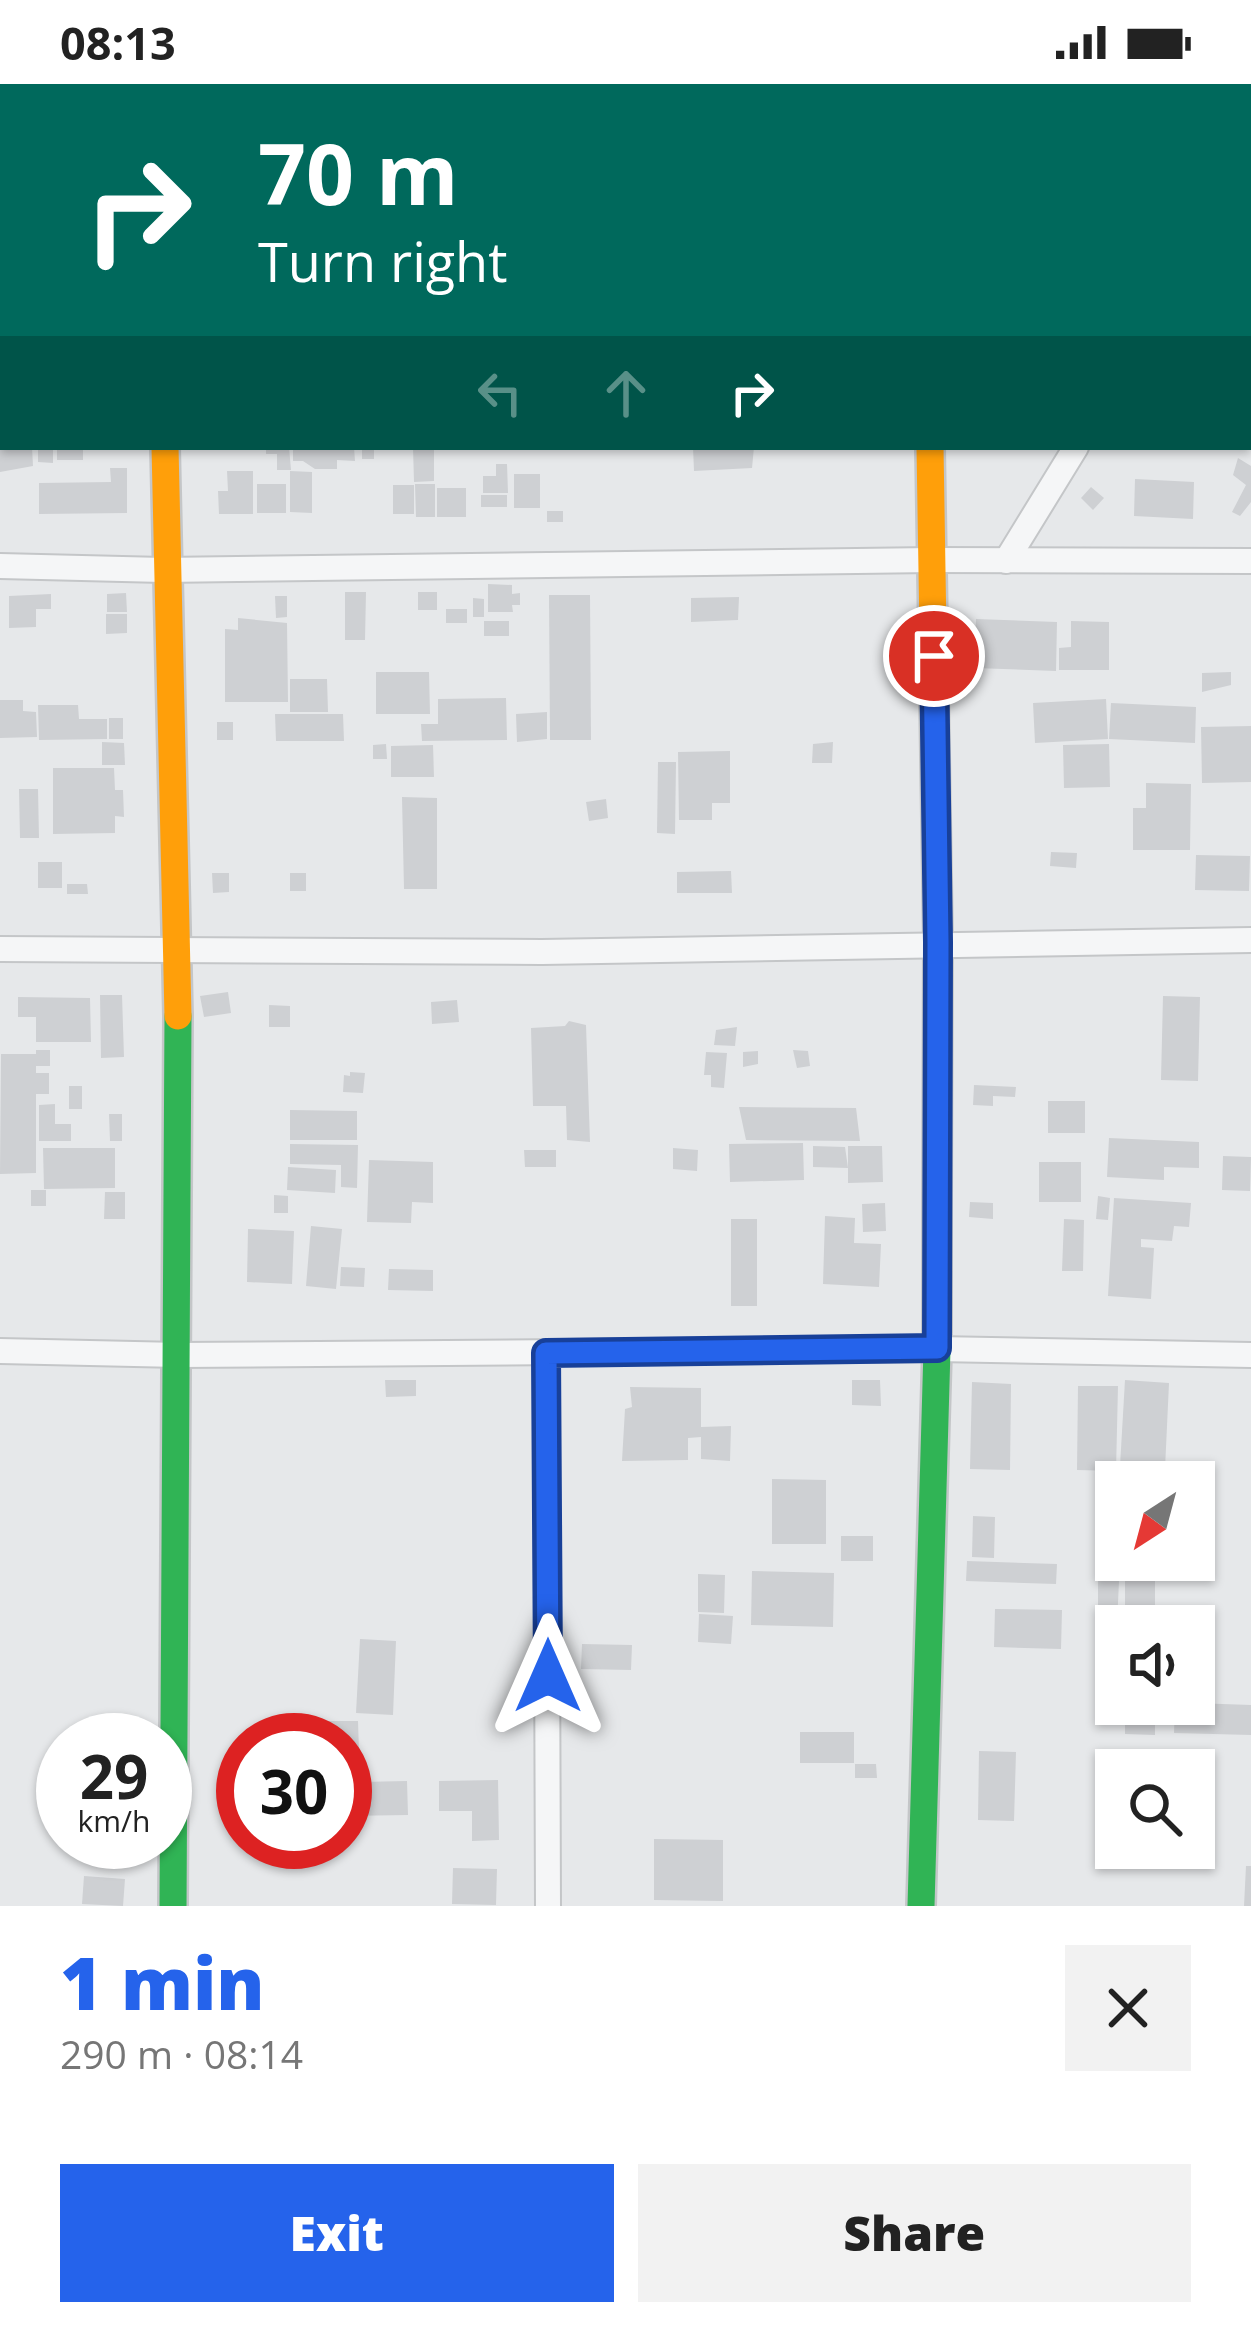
<!DOCTYPE html>
<html lang="en">
<head>
<meta charset="utf-8">
<style>
	body { margin:0; font-family:"Open Sans",sans-serif; background:#f2f2f2; color:#222; height:100vh; display:flex; flex-direction:column; font-size:45px; white-space:nowrap }
	* { box-sizing:border-box; margin:0 }
	p { font-size:39px; color:#767676 }
	.icon { flex:none; width:66px; height:66px; fill:none; stroke:currentColor; stroke-width:2; stroke-linecap:round; stroke-linejoin:round }
	.map { position:relative; height:1822px; overflow:hidden }
	.details { display:flex; flex-direction:column; background:#fff; flex:1 }
	.details>* { flex:none }
	.guide { position:absolute; left:0px; top:0px; width:1251px; height:366px; box-shadow:0 3px 9px #0004; background:#00695c; color:#fff; overflow:hidden }
	.needle { width:78px; rotate:216deg }
	.tools { position:absolute; left:1095px; top:1377px; display:grid; gap:24px }
	.tools a { display:grid; place-items:center; width:120px; height:120px; border-radius:0px; background:#fff; box-shadow:0 3px 9px #0004; font-size:60px }
	.speed { position:absolute; left:36px; top:1629px; display:flex; gap:24px; font-size:60px; font-weight:700; text-align:center }
	.speed>* { display:grid; place-content:center; width:156px; height:156px; border-radius:50%; background:#fff; box-shadow:0 3px 9px #0004; line-height:1 }
	.speed small { font-size:30px; font-weight:400 }
	.speed .limit { border:18px solid #d22; background:#fff; color:#111 }
	.pin { position:absolute; display:grid; place-items:center; width:102px; height:102px; color:#fff; margin:-51px; border:6px solid #fff; border-radius:50%; box-shadow:0 3px 12px #0007 }
	.me { position:absolute; width:132px; margin:-66px; rotate:0deg; stroke-linejoin:round; filter:drop-shadow(0 0 9px #0008) }
	.turn { display:flex; align-items:center; gap:42px; height:252px; padding:0 60px; font-size:54px }
	.turn .icon { width:156px; height:156px; stroke-width:2.5 }
	.turn b { display:block; font-size:84px; line-height:102px }
	.lanes { display:flex; align-items:center; height:114px; padding:0 60px; background:#0003; justify-content:center; gap:60px; direction:ltr }
	.lanes .off { opacity:.35 }
	.round { display:grid; place-items:center; flex:none; width:126px; height:126px; border-radius:0px; background:#f2f2f2 }
	.head { display:flex; align-items:center; justify-content:space-between; height:204px; padding:0 60px }
	h1 { font-size:72px; font-weight:800; line-height:90px; color:#2563eb }
	.action { display:flex; gap:24px; margin-top:auto; padding:24px 60px }
	.action a { flex:1; height:138px; border-radius:0px; background:#2563eb; color:#fff; font-size:48px; font-weight:800; line-height:138px; text-align:center }
	.action a+a { background:#f2f2f2; color:#222 }
	.status { display:flex; justify-content:space-between; align-items:center; height:84px; padding:0 60px; background:#fff; direction:ltr }
	.status svg { height:33px; fill:currentColor }
	.map>svg:first-child { display:block }
	.building { fill:#ced0d3 }
	.lines { fill:none; stroke-linecap:round; stroke-linejoin:round }
	.street-casing { stroke:#c4c6c8; stroke-width:28 }
	.fast-casing { stroke:#c4c6c8; stroke-width:32 }
	.slow-casing { stroke:#c4c6c8; stroke-width:32 }
	.street { stroke:#f5f6f7; stroke-width:24 }
	.fast { stroke:#30b455; stroke-width:27 }
	.slow { stroke:#ff9f0a; stroke-width:27 }
	.route-casing { stroke:#184099; stroke-width:30 }
	.route { stroke:#2563eb; stroke-width:21 }
</style>
</head>
<body>
<div class="status"><b>08:13</b><svg viewBox="0 0 49 12"><path d="M0 12V9h3v3zM5 12V6h3v6zM10 12V3h3v9zM15 12V0h3v12zM26 1h20v11H26zM47 4h2v5h-2z"/></svg></div>
<div class="map">
<svg width="1251" height="1822" viewBox="0 0 1251 1822">
	<rect width="100%" height="100%" fill="#e6e8ea"/>
	<g class="building">
		<polygon points="0,363 32,363 33,382 0,388"/>
		<polygon points="38,363 53,363 53,379 38,378"/>
		<rect x="57" y="363" width="26" height="13"/>
		<polygon points="266,363 289,363 291,386 277,386 277,370 266,370"/>
		<polygon points="293,363 354,363 355,377 337,376 337,385 315,385 303,377 293,377"/>
		<rect x="362" y="363" width="12" height="12"/>
		<polygon points="413,363 434,363 434,397 414,398"/>
		<polygon points="693,363 754,363 752,384 694,387"/>
		<polygon points="1238,374 1251,382 1251,418 1240,432 1232,428 1246,401 1233,391"/>
		<polygon points="496,380 507,380 508,409 483,409 483,392 496,392"/>
		<polygon points="110,384 127,384 127,429 39,430 39,399 111,398"/>
		<polygon points="227,387 253,387 253,430 219,430 218,407 228,407"/>
		<polygon points="290,387 312,388 312,429 290,428"/>
		<rect x="514" y="390" width="26" height="34"/>
		<polygon points="1135,395 1194,398 1193,435 1134,432"/>
		<rect x="257" y="400" width="29" height="29"/>
		<polygon points="415,400 435,400 435,433 416,433"/>
		<rect x="393" y="401" width="21" height="29"/>
		<polygon points="1091,403 1104,414 1093,426 1081,414"/>
		<rect x="437" y="404" width="29" height="29"/>
		<rect x="481" y="411" width="26" height="12"/>
		<rect x="547" y="427" width="16" height="11"/>
		<polygon points="488,500 512,501 512,510 520,509 520,521 512,521 513,528 488,528"/>
		<polygon points="345,508 366,508 365,556 345,556"/>
		<rect x="418" y="508" width="19" height="18"/>
		<polygon points="126,509 127,528 107,528 107,510"/>
		<polygon points="51,510 51,525 36,525 36,543 9,544 9,512"/>
		<polygon points="549,511 590,511 591,656 550,656"/>
		<polygon points="275,512 287,512 287,533 276,534"/>
		<polygon points="739,513 738,536 691,538 691,514"/>
		<polygon points="473,514 484,515 484,533 473,533"/>
		<rect x="446" y="525" width="21" height="14"/>
		<polygon points="106,530 127,530 127,549 106,550"/>
		<polygon points="238,534 287,539 288,618 225,618 225,545 238,546"/>
		<polygon points="976,535 1057,538 1056,587 974,584"/>
		<rect x="484" y="537" width="25" height="15"/>
		<polygon points="1071,537 1109,538 1109,586 1059,586 1059,564 1071,563"/>
		<polygon points="376,588 429,588 430,630 376,630"/>
		<polygon points="1231,588 1231,601 1202,608 1202,589"/>
		<polygon points="290,595 327,595 328,628 290,628"/>
		<polygon points="506,614 507,656 422,657 421,640 438,640 438,615"/>
		<polygon points="1106,615 1108,655 1035,659 1033,619"/>
		<polygon points="0,616 23,616 23,627 36,628 37,653 0,654"/>
		<polygon points="1111,619 1196,623 1195,659 1109,655"/>
		<polygon points="38,621 78,621 79,635 107,635 107,655 39,656"/>
		<polygon points="547,628 547,655 517,658 516,630"/>
		<polygon points="275,630 343,630 344,657 276,657"/>
		<rect x="109" y="634" width="14" height="21"/>
		<rect x="217" y="638" width="16" height="18"/>
		<polygon points="1251,642 1251,698 1202,699 1201,643"/>
		<polygon points="102,658 124,659 125,681 102,681"/>
		<polygon points="833,658 832,679 812,679 813,660"/>
		<polygon points="386,660 387,675 373,675 373,661"/>
		<polygon points="1109,660 1110,703 1064,704 1063,661"/>
		<polygon points="433,661 434,693 391,693 391,662"/>
		<polygon points="730,667 730,719 712,719 712,736 679,736 678,668"/>
		<polygon points="658,678 676,678 675,750 657,749"/>
		<polygon points="53,684 114,684 115,706 123,706 124,733 115,732 115,749 53,750"/>
		<polygon points="1146,699 1191,700 1190,766 1133,766 1133,724 1146,724"/>
		<polygon points="19,705 38,705 39,754 20,754"/>
		<polygon points="402,713 437,714 437,805 404,805"/>
		<polygon points="606,715 608,734 589,737 586,718"/>
		<polygon points="1051,768 1077,769 1076,784 1050,782"/>
		<polygon points="1196,771 1250,772 1249,807 1195,806"/>
		<rect x="38" y="778" width="24" height="26"/>
		<polygon points="731,787 732,809 677,809 677,788"/>
		<polygon points="212,789 229,789 229,808 213,809"/>
		<rect x="290" y="789" width="16" height="18"/>
		<polygon points="67,800 87,800 88,810 67,810"/>
		<polygon points="228,908 231,929 204,933 200,912"/>
		<polygon points="100,911 122,911 124,973 101,974"/>
		<polygon points="1163,912 1200,913 1198,997 1161,996"/>
		<polygon points="18,913 90,914 91,958 36,958 36,933 18,933"/>
		<polygon points="457,916 459,938 432,940 431,918"/>
		<polygon points="269,921 290,922 290,943 269,943"/>
		<polygon points="569,937 586,941 590,1058 567,1056 566,1022 533,1022 531,944 565,942"/>
		<polygon points="737,943 735,962 714,961 716,946"/>
		<polygon points="36,966 50,966 50,982 36,982 36,989 49,989 49,1010 36,1010 36,1089 0,1090 1,970 36,970"/>
		<polygon points="793,966 808,967 810,982 797,984"/>
		<polygon points="758,967 758,980 743,983 743,968"/>
		<polygon points="706,968 727,969 724,1004 711,1003 711,991 704,991"/>
		<polygon points="350,988 365,989 363,1009 343,1008 344,991 350,992"/>
		<polygon points="974,1001 1016,1003 1015,1013 993,1012 993,1022 973,1021"/>
		<rect x="69" y="1002" width="13" height="23"/>
		<rect x="1048" y="1017" width="37" height="32"/>
		<polygon points="55,1020 55,1040 71,1040 71,1057 39,1057 39,1021"/>
		<polygon points="739,1023 856,1024 860,1057 746,1056"/>
		<polygon points="290,1026 357,1027 357,1056 290,1056"/>
		<polygon points="109,1030 122,1030 122,1057 110,1057"/>
		<polygon points="1109,1054 1199,1058 1199,1084 1164,1083 1164,1096 1107,1093"/>
		<polygon points="803,1059 804,1096 730,1098 729,1060"/>
		<polygon points="290,1060 358,1061 357,1104 341,1103 341,1081 290,1080"/>
		<polygon points="813,1062 845,1063 848,1084 813,1083"/>
		<polygon points="848,1062 882,1062 883,1098 848,1099"/>
		<polygon points="43,1064 115,1064 115,1104 44,1105"/>
		<polygon points="673,1064 698,1066 697,1087 673,1085"/>
		<polygon points="524,1066 556,1066 556,1083 525,1083"/>
		<polygon points="1223,1072 1251,1073 1250,1107 1222,1106"/>
		<polygon points="369,1076 433,1078 433,1119 412,1118 411,1139 367,1138"/>
		<rect x="1039" y="1078" width="42" height="40"/>
		<polygon points="288,1083 336,1086 335,1109 287,1106"/>
		<rect x="31" y="1106" width="15" height="16"/>
		<polygon points="105,1108 125,1108 125,1135 104,1135"/>
		<polygon points="274,1111 288,1112 288,1129 274,1129"/>
		<polygon points="1098,1112 1110,1114 1108,1136 1096,1135"/>
		<polygon points="1114,1114 1191,1119 1189,1143 1174,1142 1172,1157 1141,1155 1141,1163 1154,1164 1151,1215 1108,1212"/>
		<polygon points="970,1118 993,1119 993,1135 969,1133"/>
		<polygon points="885,1119 886,1147 863,1148 862,1120"/>
		<polygon points="825,1132 855,1134 854,1159 881,1160 879,1203 823,1200"/>
		<rect x="731" y="1135" width="26" height="87"/>
		<polygon points="1064,1135 1084,1136 1083,1187 1062,1187"/>
		<polygon points="311,1142 342,1145 336,1205 306,1202"/>
		<polygon points="248,1145 294,1147 292,1200 247,1198"/>
		<polygon points="341,1183 365,1184 364,1203 340,1202"/>
		<polygon points="389,1185 433,1186 433,1207 388,1206"/>
		<polygon points="385,1296 416,1296 416,1312 386,1313"/>
		<polygon points="852,1296 880,1296 881,1322 852,1321"/>
		<polygon points="1125,1296 1169,1299 1165,1385 1120,1382"/>
		<polygon points="972,1298 1011,1300 1010,1386 970,1385"/>
		<polygon points="1078,1302 1118,1302 1116,1387 1077,1386"/>
		<polygon points="630,1303 701,1304 701,1343 731,1342 730,1377 701,1375 701,1353 688,1354 688,1376 622,1377 625,1325 632,1323"/>
		<polygon points="772,1395 826,1396 826,1460 772,1460"/>
		<rect x="1100" y="1419" width="15" height="16"/>
		<polygon points="973,1432 995,1433 994,1474 972,1473"/>
		<rect x="841" y="1452" width="32" height="25"/>
		<polygon points="1098,1476 1120,1476 1116,1561 1098,1561"/>
		<rect x="1125" y="1476" width="30" height="66"/>
		<polygon points="967,1477 1057,1480 1056,1500 966,1497"/>
		<polygon points="752,1487 834,1489 833,1543 751,1541"/>
		<polygon points="698,1490 725,1491 724,1529 698,1528"/>
		<polygon points="995,1525 1062,1526 1061,1565 994,1563"/>
		<polygon points="699,1530 733,1532 731,1560 698,1558"/>
		<polygon points="360,1555 396,1557 393,1631 356,1629"/>
		<polygon points="582,1560 632,1561 631,1586 581,1585"/>
		<polygon points="1194,1619 1251,1621 1251,1651 1174,1649 1175,1620"/>
		<polygon points="1125,1620 1155,1620 1155,1651 1125,1650"/>
		<polygon points="318,1637 358,1637 360,1698 407,1697 408,1731 345,1732 345,1656 318,1656"/>
		<rect x="800" y="1648" width="54" height="31"/>
		<polygon points="979,1667 1016,1668 1014,1737 978,1736"/>
		<polygon points="855,1680 876,1680 877,1694 855,1694"/>
		<polygon points="498,1696 499,1756 472,1757 472,1727 439,1727 439,1697"/>
		<polygon points="654,1755 723,1756 723,1817 654,1816"/>
		<polygon points="1246,1782 1251,1782 1251,1822 1244,1822"/>
		<polygon points="453,1784 497,1785 496,1821 452,1820"/>
		<polygon points="84,1792 125,1795 123,1822 82,1820"/>
	</g>
	<g class="lines">
		<g class="street-casing">
			<g id="street">
				<polyline points="164,0 164,3"/>
				<polyline points="933,3 933,0"/>
				<polyline points="1248,80 1251,75"/>
				<polyline points="0,103 3,102"/>
				<polyline points="1006,477 1076,363"/>
				<polyline points="0,482 163,486 932,476 1251,477"/>
				<polyline points="0,865 542,868 1251,856"/>
				<polyline points="0,1267 179,1271 937,1265 1251,1271"/>
				<polyline points="546,1269 548,1822"/>
			</g>
		</g>
		<g class="fast-casing">
			<g id="fast">
				<polyline points="173,1822 178,932"/>
				<polyline points="921,1822 937,1265 937,1115"/>
			</g>
		</g>
		<g class="slow-casing">
			<g id="slow">
				<polyline points="165,363 178,932"/>
				<polyline points="930,363 938,858 937,1115"/>
			</g>
		</g>
		<use href="#street" class="street"/>
		<use href="#fast" class="fast"/>
		<use href="#slow" class="slow"/>
	</g>
	<g class="lines">
		<g class="route-casing">
			<polyline id="route" points="548,1592 546,1269 937,1264 938,858 934,572"/>
		</g>
		<use href="#route" class="route"/>
	</g>
</svg>
<div class="tools">
<a><svg class="needle" viewBox="-14 -14 28 28"><path d="M0-13l5 13h-10z" fill="#e53935"/><path d="M0 13l5-13h-10z" fill="#767676"/></svg></a>
<a><svg class="icon" aria-label="sound" viewBox="0 0 24 24"><path d="M4 9h4l5-4v14l-5-4H4zM17 9q2 3 0 6"/></svg></a>
<a><svg class="icon" aria-label="search" viewBox="0 0 24 24"><circle cx="10" cy="10" r="6"/><path d="M15 15l6 6"/></svg></a>
</div>
<div class="speed"><div>29<small>km/h</small></div><div class="limit">30</div></div>
<div class="pin" style="left:934px;top:572px;background:#d93025"><svg class="icon" aria-label="arrive" viewBox="0 0 24 24"><path d="M6 21V4h12l-3 4 3 4H6"/></svg></div>
<svg class="me" style="left:548px;top:1592px" viewBox="-20 -20 40 40"><path d="M0-17L14 15 0 8-14 15z" fill="#2563eb" stroke="#fff" stroke-width="4"/></svg>
<div class="guide">
<div class="turn"><svg class="icon" aria-label="right" viewBox="0 0 24 24"><path d="M7 20v-9h11M14 6l5 5-5 5"/></svg><div><b>70 m</b>Turn right</div></div>
<div class="lanes"><svg class="icon off" aria-label="left" viewBox="0 0 24 24"><path d="M17 20v-9H6M10 6l-5 5 5 5"/></svg><svg class="icon off" aria-label="ahead" viewBox="0 0 24 24"><path d="M12 20V5M6 11l6-6 6 6"/></svg><svg class="icon" aria-label="right" viewBox="0 0 24 24"><path d="M7 20v-9h11M14 6l5 5-5 5"/></svg></div>
</div>
</div>
<section class="details">
<div class="head"><div><h1>1 min</h1><p>290 m · 08:14</p></div><a class="round"><svg class="icon" aria-label="close" viewBox="0 0 24 24"><path d="M6 6l12 12M18 6L6 18"/></svg></a></div>
<div class="action"><a>Exit</a><a>Share</a></div>
</section>
</body>
</html>
